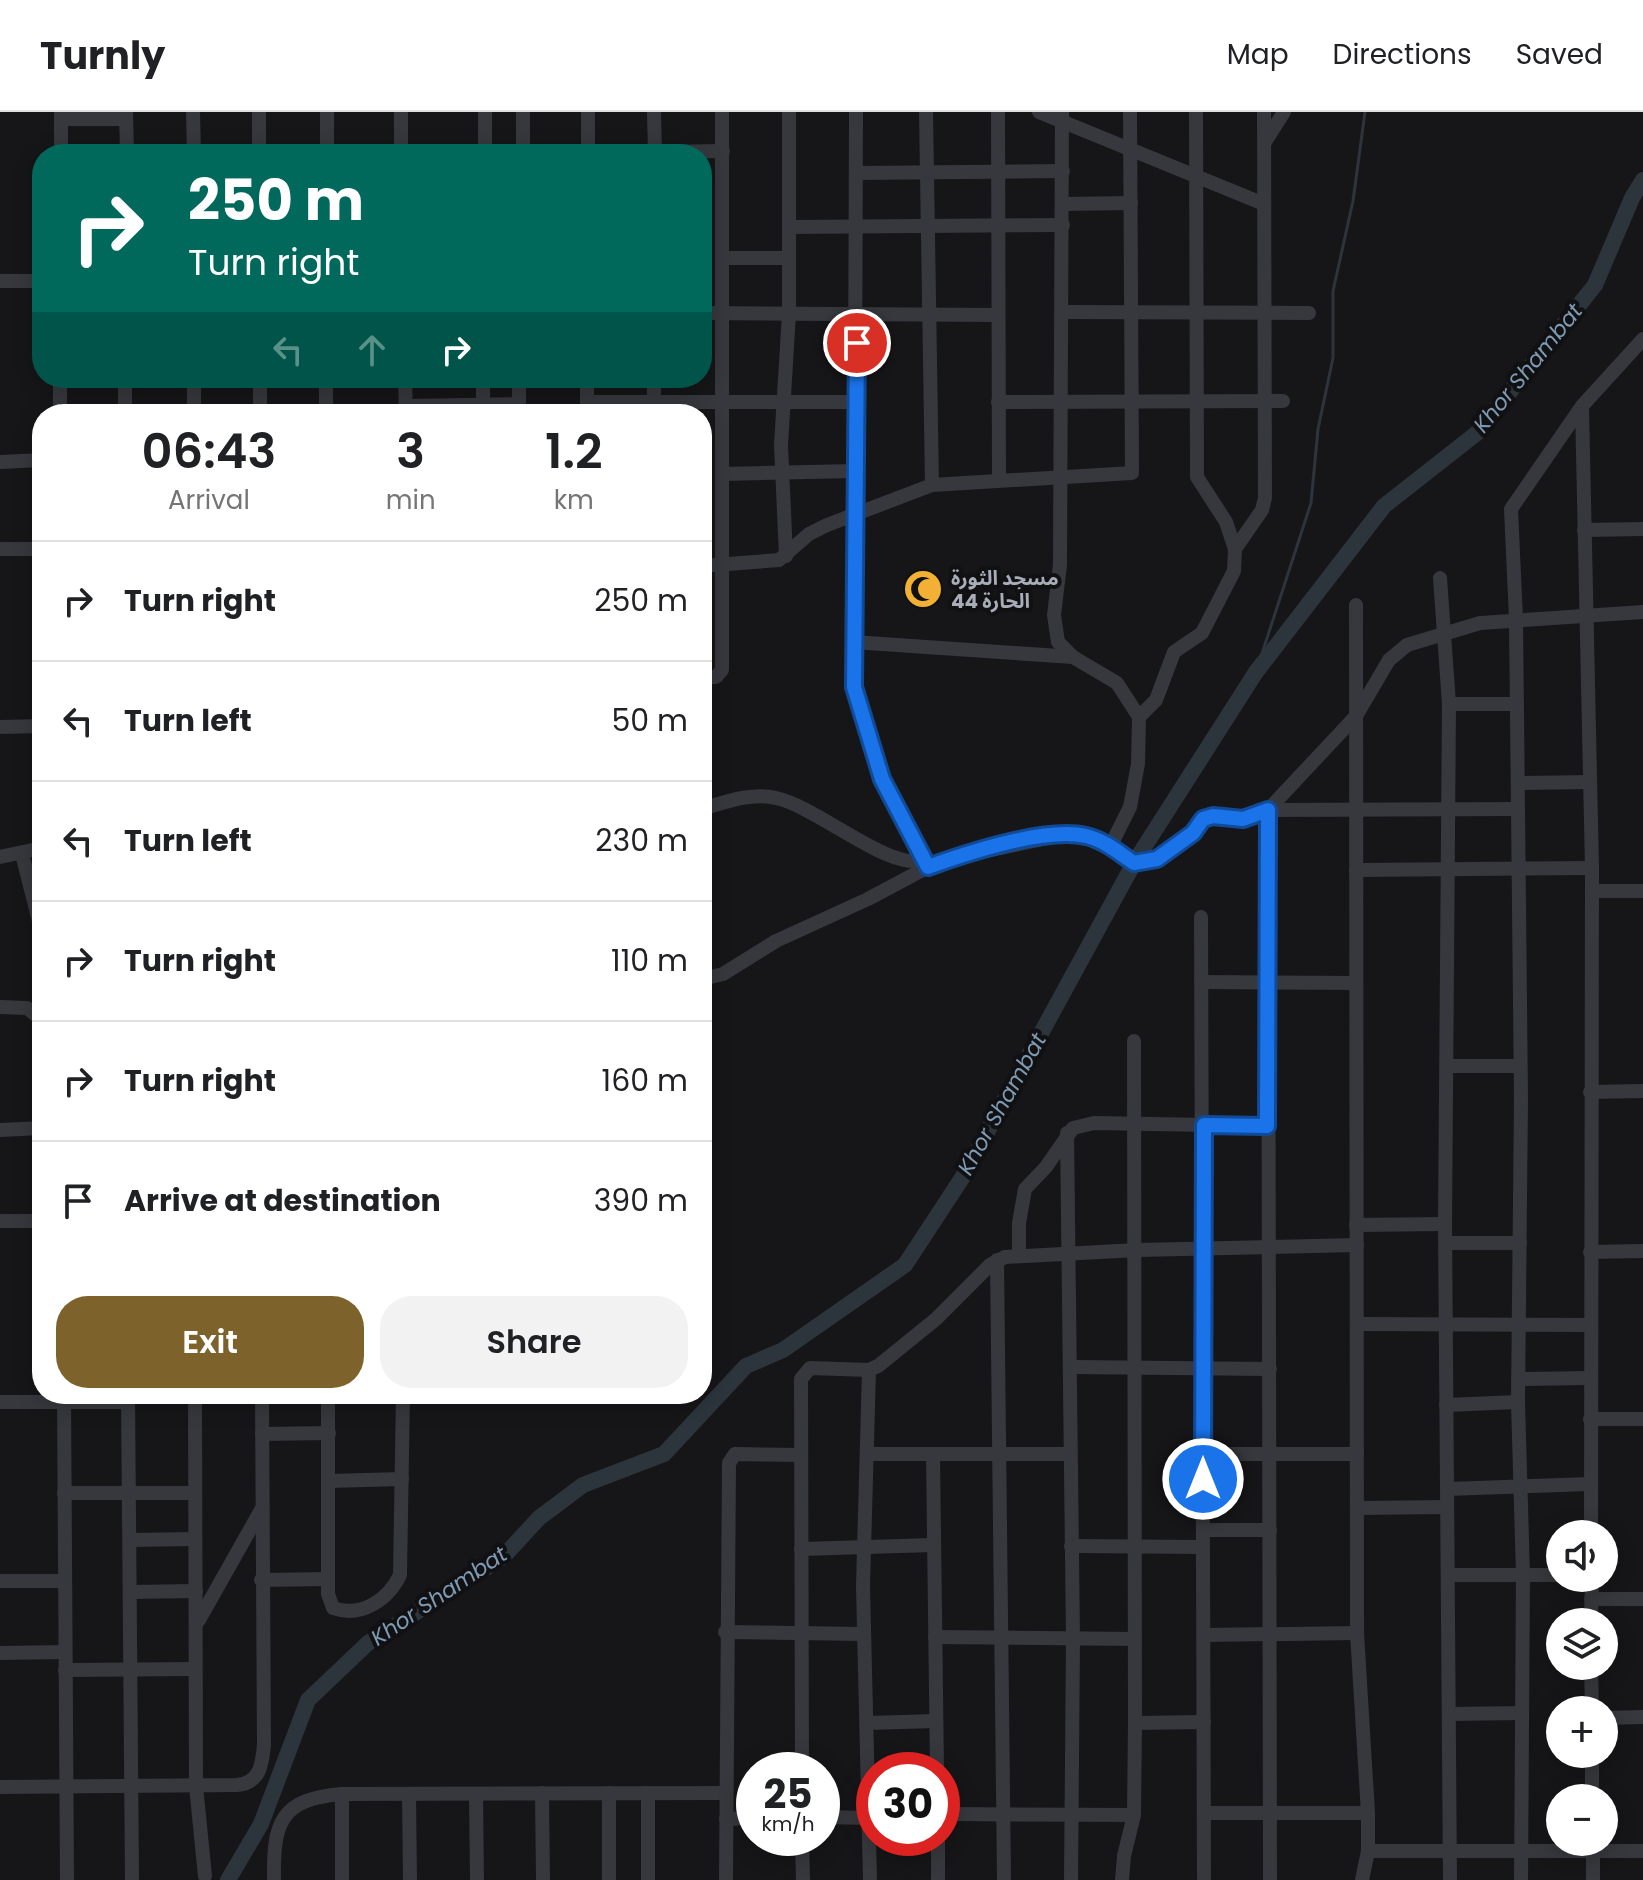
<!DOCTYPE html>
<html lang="en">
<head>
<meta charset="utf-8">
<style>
	body { margin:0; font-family:Poppins,"Noto Sans Arabic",sans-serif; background:#f2f2f2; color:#202124; height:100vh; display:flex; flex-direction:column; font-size:30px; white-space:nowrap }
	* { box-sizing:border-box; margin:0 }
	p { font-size:26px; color:#757577 }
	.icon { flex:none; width:44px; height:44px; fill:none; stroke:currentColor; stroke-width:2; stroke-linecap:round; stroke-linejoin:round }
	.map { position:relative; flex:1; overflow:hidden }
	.sheet { position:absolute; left:32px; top:292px; width:680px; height:1000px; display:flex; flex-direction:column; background:#fff; border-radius:32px; box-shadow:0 4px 20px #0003 }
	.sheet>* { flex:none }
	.banner { position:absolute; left:32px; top:32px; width:680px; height:244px; border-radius:32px; box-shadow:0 4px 20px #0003; background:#00695c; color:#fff; overflow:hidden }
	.controls { position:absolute; left:1546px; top:1408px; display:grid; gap:16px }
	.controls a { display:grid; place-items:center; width:72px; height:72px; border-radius:50%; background:#fff; box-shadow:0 4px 20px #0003; font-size:40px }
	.speed { position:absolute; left:736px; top:1640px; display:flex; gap:16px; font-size:40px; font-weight:700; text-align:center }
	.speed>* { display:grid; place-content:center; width:104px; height:104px; border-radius:50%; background:#fff; box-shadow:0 4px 20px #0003; line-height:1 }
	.speed small { font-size:20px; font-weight:400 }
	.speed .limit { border:12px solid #d22; background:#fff; color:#111 }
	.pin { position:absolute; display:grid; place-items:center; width:68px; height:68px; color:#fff; margin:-34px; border:4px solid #fff; border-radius:50%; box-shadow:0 2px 8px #0007 }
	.me { position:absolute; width:88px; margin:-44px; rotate:0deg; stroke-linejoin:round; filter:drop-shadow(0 0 6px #0008) }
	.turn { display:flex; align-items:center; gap:28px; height:168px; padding:0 24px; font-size:36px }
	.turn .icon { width:104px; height:104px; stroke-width:2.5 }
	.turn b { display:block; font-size:56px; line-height:68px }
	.lanes { display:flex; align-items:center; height:76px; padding:0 24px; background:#0003; justify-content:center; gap:40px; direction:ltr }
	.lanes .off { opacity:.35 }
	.eta { display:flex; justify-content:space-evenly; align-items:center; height:136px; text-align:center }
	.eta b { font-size:48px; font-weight:600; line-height:56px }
	.cta { display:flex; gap:16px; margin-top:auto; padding:16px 24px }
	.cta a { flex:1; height:92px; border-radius:32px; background:#7e622b; color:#fff; font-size:32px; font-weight:600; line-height:92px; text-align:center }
	.cta a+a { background:#f2f2f2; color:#202124 }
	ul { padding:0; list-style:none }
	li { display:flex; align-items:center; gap:24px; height:120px; padding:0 24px; border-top:2px solid #e0e0e0 }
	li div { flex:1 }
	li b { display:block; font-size:30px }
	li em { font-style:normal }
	header { display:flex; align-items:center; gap:48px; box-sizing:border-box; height:112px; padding:0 40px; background:#fff; border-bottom:2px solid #e0e0e0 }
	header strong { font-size:38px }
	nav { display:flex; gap:44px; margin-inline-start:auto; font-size:28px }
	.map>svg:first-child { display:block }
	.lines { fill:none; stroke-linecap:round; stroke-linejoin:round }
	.stream { stroke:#2c353c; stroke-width:3 }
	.river { stroke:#2c353c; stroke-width:16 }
	.minor { stroke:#37383d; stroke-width:14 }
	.route-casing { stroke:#114b97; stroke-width:20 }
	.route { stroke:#1a73e8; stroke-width:14 }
	.labels { text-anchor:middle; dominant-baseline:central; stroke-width:8; stroke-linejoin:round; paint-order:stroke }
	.poi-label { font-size:20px; font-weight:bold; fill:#a8adb8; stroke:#111113; text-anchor:start }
	.water-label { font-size:22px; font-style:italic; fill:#7f9bb3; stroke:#111113 }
</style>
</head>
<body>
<header>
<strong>Turnly</strong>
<nav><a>Map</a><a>Directions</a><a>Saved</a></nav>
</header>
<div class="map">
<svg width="1643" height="1768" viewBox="0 0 1643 1768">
	<rect width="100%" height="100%" fill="#161618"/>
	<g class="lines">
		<polyline class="stream" points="1256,560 1311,391 1318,317 1333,246 1333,179 1353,89 1365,0"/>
		<polyline class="river" points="228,1768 261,1712 308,1588 368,1531 503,1445 539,1406 583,1373 664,1342 746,1254 783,1238 905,1153 962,1066 1134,751 1256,560 1384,394 1477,321 1595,173 1632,86 1643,68"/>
		<g class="minor">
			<polyline points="61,0 61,42"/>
			<polyline points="126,0 127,42"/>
			<polyline points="193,0 194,42"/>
			<polyline points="259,0 259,42"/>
			<polyline points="327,0 327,42"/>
			<polyline points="401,0 401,42"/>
			<polyline points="485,0 485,42"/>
			<polyline points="588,0 588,42"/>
			<polyline points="654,0 655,42"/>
			<polyline points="856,0 854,575 882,667 928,755"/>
			<polyline points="926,0 932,373"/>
			<polyline points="998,0 999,367"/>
			<polyline points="1039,0 1264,92"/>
			<polyline points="1062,0 1060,453 1054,503 1058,530 1073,545 1117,571 1139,605 1138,652 1130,695 1110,735"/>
			<polyline points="61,7 126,7"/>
			<polyline points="1265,30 1284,0"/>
			<polyline points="127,41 194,42"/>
			<polyline points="588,41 723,39"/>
			<polyline points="523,42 523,0"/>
			<polyline points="857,61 1063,59"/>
			<polyline points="1063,92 1131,91"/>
			<polyline points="790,115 1063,113"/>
			<polyline points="722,146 788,146"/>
			<polyline points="0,169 42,169"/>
			<polyline points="1063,200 1309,201"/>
			<polyline points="702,201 997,203"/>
			<polyline points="125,266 125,302"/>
			<polyline points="194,266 194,302"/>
			<polyline points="260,266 260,302"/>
			<polyline points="326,266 326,302"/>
			<polyline points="405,266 406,302"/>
			<polyline points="519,266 519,302"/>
			<polyline points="587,290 856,290"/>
			<polyline points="998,290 1283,289"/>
			<polyline points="405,294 519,292"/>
			<polyline points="1582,295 1592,756 1591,1422"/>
			<polyline points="60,302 60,266"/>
			<polyline points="483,302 483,266"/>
			<polyline points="587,302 587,266"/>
			<polyline points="654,302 654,266"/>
			<polyline points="0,350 42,348"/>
			<polyline points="722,362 854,359"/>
			<polyline points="1584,418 1643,417"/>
			<polyline points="0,437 42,437"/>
			<polyline points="1235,437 1262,398 1265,386 1264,0"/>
			<polyline points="786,444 781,333 789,201 789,0"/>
			<polyline points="702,454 779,448 809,422 827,413 932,373 1132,361 1130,0"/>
			<polyline points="1440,466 1449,592 1445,1112 1450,1768"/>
			<polyline points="1356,493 1357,1521 1368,1701 1368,1739 1362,1768"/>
			<polyline points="853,530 1073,545"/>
			<polyline points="702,565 716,565 722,558 722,0"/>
			<polyline points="1449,592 1517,592"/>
			<polyline points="1139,605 1156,588 1174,540 1202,521 1234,459 1235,437 1226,410 1197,365 1196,0"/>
			<polyline points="0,615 42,614"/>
			<polyline points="1518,671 1590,670"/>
			<path d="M702,697C725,690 752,680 776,686C818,695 888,759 924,748"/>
			<polyline points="22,742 42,821"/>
			<polyline points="0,745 42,736"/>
			<polyline points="1356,758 1592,756"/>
			<polyline points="1592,779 1643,779"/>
			<polyline points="1201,805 1204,1768"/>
			<path d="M702,867L723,862L776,829L868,787L928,755L967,743L1067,722L1095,727L1134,751C1162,746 1186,731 1203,707H1243L1268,698L1356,604L1389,548L1407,533L1480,511L1643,500"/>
			<polyline points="1201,870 1356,871"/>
			<polyline points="0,895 27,896 42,908"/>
			<polyline points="1448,954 1520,954"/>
			<polyline points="1590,980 1643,979"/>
			<polyline points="0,1018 42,1016"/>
			<polyline points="1067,1021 1073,1527 1071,1768"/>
			<polyline points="0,1109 42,1109"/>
			<polyline points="1356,1113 1445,1112"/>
			<polyline points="1446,1131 1520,1131"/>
			<polyline points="1590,1140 1643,1139"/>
			<polyline points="1019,1144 1019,1111 1025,1077 1046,1055 1073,1016 1094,1011 1267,1014"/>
			<polyline points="997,1148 1004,1768"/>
			<polyline points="1357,1212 1590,1213"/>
			<polyline points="1071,1255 1270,1257"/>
			<polyline points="869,1258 863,1474 870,1768"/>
			<polyline points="1518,1267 1589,1266"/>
			<polyline points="64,1282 67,1768"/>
			<polyline points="128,1282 132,1768"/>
			<polyline points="195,1282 196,1674 205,1764"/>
			<path d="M328,1282V1482L333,1496C361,1506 388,1488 400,1463L403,1282"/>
			<polyline points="195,1285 256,1282"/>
			<polyline points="0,1290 128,1290"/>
			<polyline points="1446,1293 1518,1290"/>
			<polyline points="1590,1307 1643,1307"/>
			<polyline points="262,1322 329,1321"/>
			<polyline points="868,1342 1070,1342"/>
			<polyline points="933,1342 937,1658"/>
			<polyline points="1203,1342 1357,1342"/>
			<polyline points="329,1369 402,1367"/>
			<polyline points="1447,1377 1590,1372"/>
			<polyline points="64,1381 195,1381"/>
			<polyline points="1357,1396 1447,1395"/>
			<polyline points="1203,1418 1270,1418"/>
			<polyline points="130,1428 195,1427"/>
			<polyline points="1071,1434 1203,1435"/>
			<polyline points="801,1437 934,1433"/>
			<polyline points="1449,1463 1560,1463"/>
			<polyline points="261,1468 328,1467"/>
			<polyline points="0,1469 65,1469"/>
			<polyline points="130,1480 196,1479"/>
			<polyline points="1591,1487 1643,1487"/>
			<polyline points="199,1508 261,1398"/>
			<polyline points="1591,1510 1592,1466"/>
			<polyline points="725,1520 864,1522"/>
			<polyline points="1204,1523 1357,1521"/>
			<polyline points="935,1525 1135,1527"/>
			<polyline points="0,1541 65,1540"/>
			<polyline points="1591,1554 1592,1598"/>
			<polyline points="65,1558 195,1557"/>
			<polyline points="1449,1602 1522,1601"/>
			<polyline points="1604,1606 1643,1605"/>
			<polyline points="867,1611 936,1609"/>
			<polyline points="1135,1611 1204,1610"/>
			<polyline points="1592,1642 1592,1686"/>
			<polyline points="802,1658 801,1267 810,1256 869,1258 878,1254 936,1207 990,1153 1005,1145 1137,1138 1357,1133"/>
			<path d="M0,1675L237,1673C260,1671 262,1653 264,1633L262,1282"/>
			<polyline points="542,1681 543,1768"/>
			<polyline points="609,1681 609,1768"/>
			<polyline points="648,1681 648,1768"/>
			<polyline points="409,1682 410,1768"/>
			<polyline points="476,1682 477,1768"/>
			<polyline points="1204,1701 1368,1701"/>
			<polyline points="942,1702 1134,1703"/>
			<polyline points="822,1705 871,1706"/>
			<polyline points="726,1707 754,1706"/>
			<polyline points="802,1726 803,1768"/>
			<polyline points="938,1726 938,1768"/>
			<polyline points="1593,1730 1593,1768"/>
			<polyline points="1368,1739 1643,1739"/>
			<path d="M274,1768C273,1711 280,1687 342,1682"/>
			<polyline points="342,1768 342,1682 726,1681"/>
			<polyline points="726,1768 729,1351 735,1342 801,1343"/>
			<polyline points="1122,1768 1124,1744 1134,1703 1135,1611 1134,929"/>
			<polyline points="1270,1768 1268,698 1517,697"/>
			<polyline points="1521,1768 1523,1463 1518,1290 1521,986 1516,507 1511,397 1582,294 1643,227"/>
		</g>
	</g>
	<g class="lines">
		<g class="route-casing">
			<path id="route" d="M857,231L854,575L882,667L928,755C967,741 1046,715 1086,724C1104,728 1119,741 1134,751L1157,747L1193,721L1203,707L1213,704L1243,707L1268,698L1267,1014L1204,1013L1203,1367"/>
		</g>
		<use href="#route" class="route"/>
	</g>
	<defs>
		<g id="mosque-disc" transform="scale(2)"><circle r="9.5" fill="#f2b134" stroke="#111113"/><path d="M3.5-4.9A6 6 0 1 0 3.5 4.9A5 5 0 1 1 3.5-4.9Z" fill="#111"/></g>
	</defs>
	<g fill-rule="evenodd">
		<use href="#mosque-disc" x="923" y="477"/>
	</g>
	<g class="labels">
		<g class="poi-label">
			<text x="951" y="466">مسجد الثورة<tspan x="951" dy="23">الحارة 44</tspan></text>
		</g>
		<g class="water-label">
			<text transform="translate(1528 256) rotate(-51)">Khor Shambat</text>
			<text transform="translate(1002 992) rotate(-61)">Khor Shambat</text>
			<text transform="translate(439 1484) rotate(-34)">Khor Shambat</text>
		</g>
	</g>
</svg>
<div class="controls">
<a><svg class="icon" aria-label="sound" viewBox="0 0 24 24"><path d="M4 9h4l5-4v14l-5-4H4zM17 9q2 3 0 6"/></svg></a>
<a><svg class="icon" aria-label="layers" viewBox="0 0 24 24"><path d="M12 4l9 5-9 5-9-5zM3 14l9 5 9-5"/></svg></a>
<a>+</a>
<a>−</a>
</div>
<div class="speed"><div>25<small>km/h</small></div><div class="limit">30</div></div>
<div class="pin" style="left:857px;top:231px;background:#d93025"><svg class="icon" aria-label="arrive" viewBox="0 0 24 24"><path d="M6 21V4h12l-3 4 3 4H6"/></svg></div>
<svg class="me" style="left:1203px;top:1367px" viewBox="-20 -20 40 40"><circle r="17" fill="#1a73e8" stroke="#fff" stroke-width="3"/><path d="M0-11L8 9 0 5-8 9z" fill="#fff"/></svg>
<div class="banner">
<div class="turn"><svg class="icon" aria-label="right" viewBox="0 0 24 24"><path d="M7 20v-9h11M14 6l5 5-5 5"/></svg><div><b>250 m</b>Turn right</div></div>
<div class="lanes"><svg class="icon off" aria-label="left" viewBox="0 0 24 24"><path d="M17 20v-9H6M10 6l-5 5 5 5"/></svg><svg class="icon off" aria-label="ahead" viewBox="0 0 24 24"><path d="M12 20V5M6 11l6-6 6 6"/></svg><svg class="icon" aria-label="right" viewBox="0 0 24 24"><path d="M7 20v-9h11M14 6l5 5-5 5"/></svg></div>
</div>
<section class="sheet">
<div class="eta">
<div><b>06:43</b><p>Arrival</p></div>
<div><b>3</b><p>min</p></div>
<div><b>1.2</b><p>km</p></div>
</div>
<ul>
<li><svg class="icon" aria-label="right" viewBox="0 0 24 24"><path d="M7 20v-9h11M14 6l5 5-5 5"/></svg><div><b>Turn right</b></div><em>250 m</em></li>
<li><svg class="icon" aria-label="left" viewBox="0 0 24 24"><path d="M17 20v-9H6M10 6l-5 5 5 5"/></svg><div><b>Turn left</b></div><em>50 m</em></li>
<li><svg class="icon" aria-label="left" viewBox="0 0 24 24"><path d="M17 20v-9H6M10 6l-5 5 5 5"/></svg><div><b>Turn left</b></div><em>230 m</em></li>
<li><svg class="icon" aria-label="right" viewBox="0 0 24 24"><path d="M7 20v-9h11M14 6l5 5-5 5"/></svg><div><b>Turn right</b></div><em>110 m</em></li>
<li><svg class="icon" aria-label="right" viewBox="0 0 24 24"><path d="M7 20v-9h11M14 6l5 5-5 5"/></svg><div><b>Turn right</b></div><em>160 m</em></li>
<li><svg class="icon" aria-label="arrive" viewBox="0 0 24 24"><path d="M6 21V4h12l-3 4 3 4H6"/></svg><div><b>Arrive at destination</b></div><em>390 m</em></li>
</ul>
<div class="cta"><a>Exit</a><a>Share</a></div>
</section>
</div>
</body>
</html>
